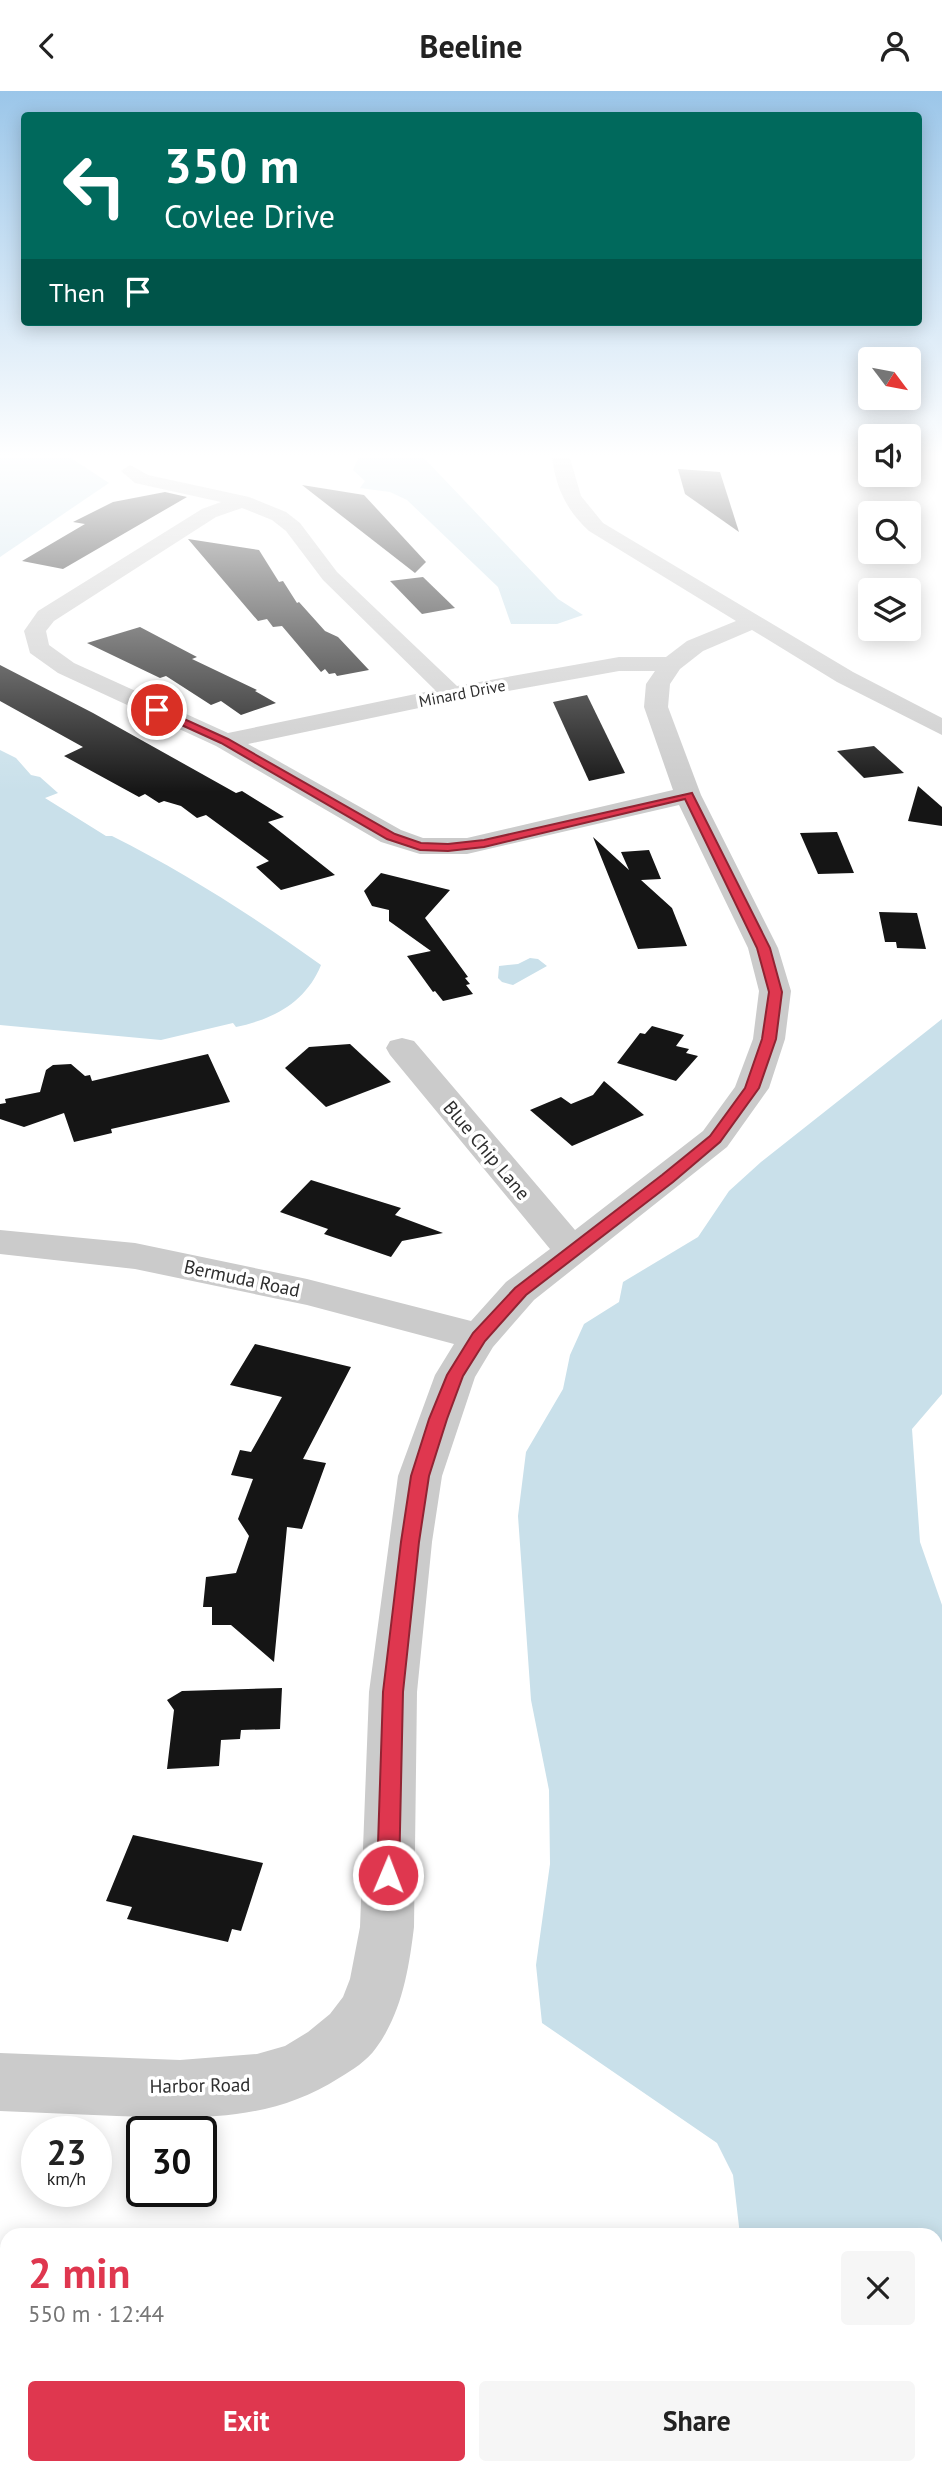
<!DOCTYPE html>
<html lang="en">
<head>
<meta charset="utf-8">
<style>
	body { margin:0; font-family:"PT Sans",sans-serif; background:#f6f6f6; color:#222; height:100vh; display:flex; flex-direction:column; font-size:26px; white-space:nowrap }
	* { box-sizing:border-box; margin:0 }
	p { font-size:23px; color:#767676 }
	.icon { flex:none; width:38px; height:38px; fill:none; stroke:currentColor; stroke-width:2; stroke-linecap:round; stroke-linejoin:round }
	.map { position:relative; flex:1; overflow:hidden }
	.drawer { position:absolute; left:0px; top:2137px; width:943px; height:247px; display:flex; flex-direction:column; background:#fff; border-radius:21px 21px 0 0; box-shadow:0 4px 18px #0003 }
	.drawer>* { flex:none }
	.hud { position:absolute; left:21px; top:21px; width:901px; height:214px; border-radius:7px; box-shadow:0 4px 18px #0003; background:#00695c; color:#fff; overflow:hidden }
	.needle { width:46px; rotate:122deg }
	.tools { position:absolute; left:858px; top:256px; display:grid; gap:14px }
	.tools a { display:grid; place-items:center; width:63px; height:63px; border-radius:7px; background:#fff; box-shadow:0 4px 18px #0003; font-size:35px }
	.speed { position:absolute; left:21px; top:2025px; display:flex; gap:14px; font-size:35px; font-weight:700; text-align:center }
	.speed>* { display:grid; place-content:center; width:91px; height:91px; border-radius:50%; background:#fff; box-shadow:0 4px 18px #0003; line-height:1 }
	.speed small { font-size:18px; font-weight:400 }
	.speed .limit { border:4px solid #111; border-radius:10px; background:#fff; color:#111 }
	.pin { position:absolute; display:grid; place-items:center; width:60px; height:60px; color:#fff; margin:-30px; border:4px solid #fff; border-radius:50%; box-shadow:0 2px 7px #0007 }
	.me { position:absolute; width:77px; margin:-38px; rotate:1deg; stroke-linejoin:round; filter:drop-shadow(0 0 5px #0008) }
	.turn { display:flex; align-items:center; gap:24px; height:147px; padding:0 28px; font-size:32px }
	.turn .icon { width:91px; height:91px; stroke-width:2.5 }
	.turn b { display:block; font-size:49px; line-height:60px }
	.then { display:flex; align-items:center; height:66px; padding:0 28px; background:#0003; gap:14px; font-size:26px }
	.round { display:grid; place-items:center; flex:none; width:74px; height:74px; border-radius:7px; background:#f6f6f6 }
	.overview { display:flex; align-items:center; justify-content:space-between; height:119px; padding:0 28px }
	h1 { font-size:42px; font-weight:700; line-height:52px; color:#df374f }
	.cta { display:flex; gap:14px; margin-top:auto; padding:14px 28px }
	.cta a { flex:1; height:80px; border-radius:7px; background:#df374f; color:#fff; font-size:28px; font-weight:700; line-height:80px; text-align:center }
	.cta a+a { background:#f6f6f6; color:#222 }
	header { display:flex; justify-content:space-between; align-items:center; height:91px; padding:0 28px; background:#fff; font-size:32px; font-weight:700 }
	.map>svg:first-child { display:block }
	.water { fill:#c9e0ea }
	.building { fill:#151515 }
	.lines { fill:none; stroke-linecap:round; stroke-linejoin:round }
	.minor { fill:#cbcbcb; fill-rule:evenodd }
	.route { fill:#df374f; stroke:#912433; stroke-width:2 }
	.labels { text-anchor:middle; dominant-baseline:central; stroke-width:7; stroke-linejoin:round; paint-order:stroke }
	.far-street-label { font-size:16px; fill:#2e2e2e; stroke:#fff }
	.street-label { font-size:19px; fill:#2e2e2e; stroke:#fff }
</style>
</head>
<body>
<header><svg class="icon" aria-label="back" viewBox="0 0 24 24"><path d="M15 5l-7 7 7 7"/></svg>Beeline<svg class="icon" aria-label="person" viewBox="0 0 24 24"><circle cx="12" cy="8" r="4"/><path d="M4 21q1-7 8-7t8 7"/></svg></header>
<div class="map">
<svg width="942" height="2383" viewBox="0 0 942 2383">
	<rect width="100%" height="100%" fill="#fff"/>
	<g class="water">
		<polygon points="0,367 71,367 109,392 0,466"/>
		<polygon points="358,367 424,367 558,508 583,524 557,533 511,533 498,496 407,409 390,401 360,397 365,390 353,379"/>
		<path d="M0,659L16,667L31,684L40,686L58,702L45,707L106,745H112C186,782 254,826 321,874C306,911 274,928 236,936L233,932L161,949L0,934Z"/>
		<polygon points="530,867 538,868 547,875 513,894 502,891 498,887 499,875 518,873"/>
		<polygon points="942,928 942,1303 912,1338 920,1451 942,1514 942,2383 586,2383 591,2376 936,2376 936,2144 740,2144 733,2084 717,2052 542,1932 536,1874 550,1773 549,1699 531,1609 518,1425 526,1361 563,1298 570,1264 584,1233 619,1211 623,1191 698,1146 729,1100 761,1071"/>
	</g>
	<g class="building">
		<polygon points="678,378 720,381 739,441 685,403"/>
		<polygon points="302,394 364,404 426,471 415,482"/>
		<polygon points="165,401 187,406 63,478 22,470 85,433 73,431 113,411"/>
		<polygon points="188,448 259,459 279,491 283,490 297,512 299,511 325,540 338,546 369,579 337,585 335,582 329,583 325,578 321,581 282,535 273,536 267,528 258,530"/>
		<polygon points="423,486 455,517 422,523 390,490"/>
		<polygon points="140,536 197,566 192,568 257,599 255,600 276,612 241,624 221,610 211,614 166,585 160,587 87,552"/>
		<polygon points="0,574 93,622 236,702 242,700 284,726 268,731 335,784 281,799 256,776 269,770 206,724 197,727 181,715 164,710 159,712 145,703 139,706 64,665 83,656 0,610"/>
		<polygon points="587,604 625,682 589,690 553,611"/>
		<polygon points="874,655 904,682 864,687 837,660"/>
		<polygon points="918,695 942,716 942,735 908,730"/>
		<polygon points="837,741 854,782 818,783 800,742"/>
		<polygon points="593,746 629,779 621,761 649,759 661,788 641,789 672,817 687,855 638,858"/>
		<polygon points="381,782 450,799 425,827 468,886 465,887 470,893 466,894 473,903 443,910 435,900 433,901 407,865 431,860 389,830 389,819 372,815 364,800"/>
		<polygon points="879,821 917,822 926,858 897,857 896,851 885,851"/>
		<polygon points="652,935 684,944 676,955 689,958 686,962 698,965 676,990 617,972 640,942 645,943"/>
		<polygon points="350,953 391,991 326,1016 285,977 309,956"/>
		<polygon points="208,963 230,1011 111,1038 112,1042 74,1051 64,1022 24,1036 0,1028 0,1013 6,1012 5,1008 40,1001 46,979 53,974 71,973 85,985 90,984 92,990"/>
		<polygon points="604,990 644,1024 572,1055 530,1019 561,1006 571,1013 593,1004"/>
		<polygon points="311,1089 401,1117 395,1124 443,1142 402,1150 391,1166 324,1143 328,1138 280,1121"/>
		<polygon points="255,1253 351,1276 303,1368 326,1372 302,1438 287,1436 274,1571 231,1534 212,1534 212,1516 203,1516 206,1486 236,1482 249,1445 238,1428 253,1388 231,1384 240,1359 251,1361 282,1306 230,1294"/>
		<polygon points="282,1597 280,1638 241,1639 240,1648 221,1649 219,1675 167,1678 174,1619 167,1609 182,1600"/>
		<polygon points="133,1744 263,1772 241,1840 232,1838 228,1851 127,1828 132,1816 106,1810"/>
	</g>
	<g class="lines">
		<path class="minor" d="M552,367H570L581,405L603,432L853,581L942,627V644L837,591L752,539L703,560L680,578L670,593L668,616L701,704L778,857L791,900L785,948L769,997L727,1056L534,1209L493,1256L475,1286L442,1385L432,1451L417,1601L414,1836C409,1877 402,1922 376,1957C367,1970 352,1979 339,1987C271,2031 195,2028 117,2025C78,2023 39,2022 0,2020V1962L180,1969L257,1963L285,1955L308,1941L330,1923L343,1906L350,1888L360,1836L369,1601L398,1385L435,1284L454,1253L307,1214L135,1178L0,1163V1139L135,1152L307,1188L471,1230L506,1191L550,1158L390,964L386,957L390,950L402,947L414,950L575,1139L703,1040L735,996L753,948L759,900L748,857L679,714L467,763H420L381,751L216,655L58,582L30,562L24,540L38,520L202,418L221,411L135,392L121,380L130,374L148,384L249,406L286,421L300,432L337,481L457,595L619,566H666L687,550L736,530L589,440C567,420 556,397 552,367ZM242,417L272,429L286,440L323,489L435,599L228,642L74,572L49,554L46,540L54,530L216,426ZM619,580H655L646,593L644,616L673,699L467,747H423L401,739L248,653L452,610Z"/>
	</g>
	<linearGradient id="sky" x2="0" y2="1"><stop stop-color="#9bc6e9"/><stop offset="0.52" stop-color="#fff"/><stop offset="1" stop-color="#fff" stop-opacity="0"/></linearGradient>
	<rect width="942" height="701" fill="url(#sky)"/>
	<polygon class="route" points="153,617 160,617 228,648 395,743 421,752 448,753 484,749 692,702 770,857 782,901 776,948 759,997 720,1051 673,1091 526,1204 485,1250 463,1285 447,1328 429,1385 419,1451 403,1601 399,1784 396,1791 388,1794 381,1791 377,1784 383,1601 401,1451 411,1385 429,1328 447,1284 473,1242 515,1197 662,1084 710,1045 745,997 762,948 769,901 757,857 685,708 484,756 448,760 420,759 387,748 221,652 153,621"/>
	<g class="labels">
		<g class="far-street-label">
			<text transform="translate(462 602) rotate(-11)">Minard Drive</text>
		</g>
		<g class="street-label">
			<text transform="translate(487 1059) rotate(50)">Blue Chip Lane</text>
			<text transform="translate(242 1187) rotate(12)">Bermuda Road</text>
			<text transform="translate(200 1994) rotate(-1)">Harbor Road</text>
		</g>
	</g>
</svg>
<div class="tools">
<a><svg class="needle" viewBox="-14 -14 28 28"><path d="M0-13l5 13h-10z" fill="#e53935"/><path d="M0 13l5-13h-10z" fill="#767676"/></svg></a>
<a><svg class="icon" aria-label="sound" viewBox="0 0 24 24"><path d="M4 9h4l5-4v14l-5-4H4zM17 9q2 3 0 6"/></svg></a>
<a><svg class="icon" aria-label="search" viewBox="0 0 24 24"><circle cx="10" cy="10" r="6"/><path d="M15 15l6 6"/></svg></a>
<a><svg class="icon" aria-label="layers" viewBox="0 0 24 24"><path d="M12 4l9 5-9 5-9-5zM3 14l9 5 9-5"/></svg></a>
</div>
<div class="speed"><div>23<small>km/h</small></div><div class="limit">30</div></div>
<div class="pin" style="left:157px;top:619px;background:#d93025"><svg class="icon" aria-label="arrive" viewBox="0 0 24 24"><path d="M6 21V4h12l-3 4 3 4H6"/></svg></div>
<svg class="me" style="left:388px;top:1784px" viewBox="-20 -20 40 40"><circle r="17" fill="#df374f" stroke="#fff" stroke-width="3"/><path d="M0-11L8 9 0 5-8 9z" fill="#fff"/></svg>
<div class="hud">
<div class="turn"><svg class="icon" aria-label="left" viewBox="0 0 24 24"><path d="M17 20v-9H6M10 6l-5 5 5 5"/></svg><div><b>350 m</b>Covlee Drive</div></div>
<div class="then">Then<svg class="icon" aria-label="arrive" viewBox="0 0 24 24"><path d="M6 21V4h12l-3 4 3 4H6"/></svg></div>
</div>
<section class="drawer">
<div class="overview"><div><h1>2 min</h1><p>550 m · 12:44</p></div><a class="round"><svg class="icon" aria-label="close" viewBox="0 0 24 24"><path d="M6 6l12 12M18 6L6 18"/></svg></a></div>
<div class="cta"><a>Exit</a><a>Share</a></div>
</section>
</div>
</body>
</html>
